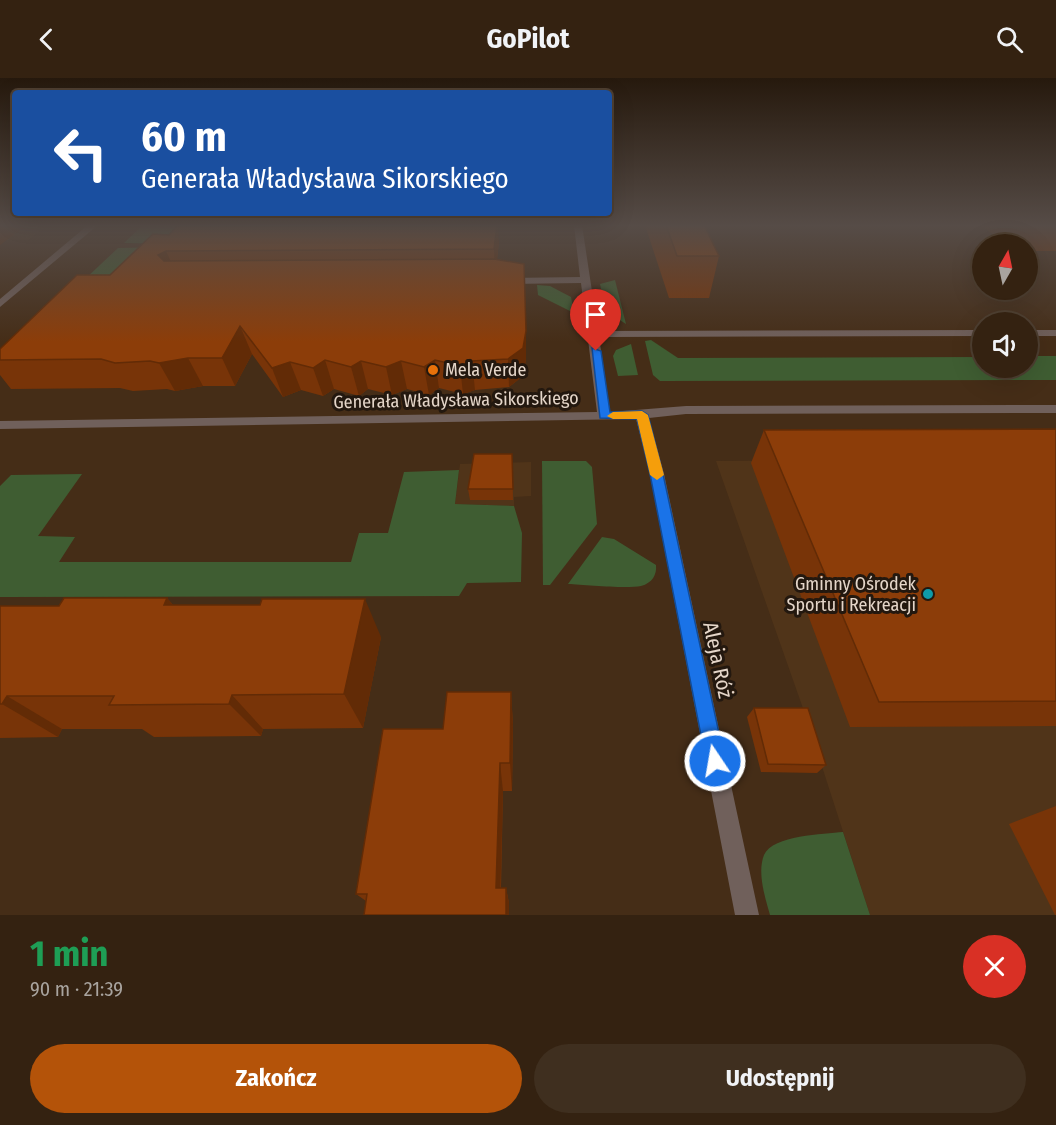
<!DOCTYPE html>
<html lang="pl">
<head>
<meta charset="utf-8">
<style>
	body { margin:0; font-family:"Fira Sans Condensed",sans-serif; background:#3f2f1f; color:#f1f3f6; height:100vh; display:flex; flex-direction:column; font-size:22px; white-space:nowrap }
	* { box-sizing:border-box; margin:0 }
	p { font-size:20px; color:#a9a49f }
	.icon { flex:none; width:33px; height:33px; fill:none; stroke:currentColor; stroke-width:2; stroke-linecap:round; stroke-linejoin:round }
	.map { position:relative; height:837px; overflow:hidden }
	.panel { display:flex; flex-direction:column; background:#342211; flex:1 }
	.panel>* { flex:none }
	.hud { position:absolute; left:12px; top:12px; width:600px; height:126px; border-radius:6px; box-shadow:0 6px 24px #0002,0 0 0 2px #4e3f31; background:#1a4fa0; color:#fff; overflow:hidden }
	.needle { width:39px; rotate:9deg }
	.tools { position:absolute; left:972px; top:156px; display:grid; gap:12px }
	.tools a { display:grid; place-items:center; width:66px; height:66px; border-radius:50%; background:#342211; box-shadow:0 6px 24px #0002,0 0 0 2px #4e3f31; font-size:30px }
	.pin { position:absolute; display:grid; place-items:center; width:51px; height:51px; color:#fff; margin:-62px -26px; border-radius:50% 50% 50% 0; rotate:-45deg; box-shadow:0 0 6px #0007 }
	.pin .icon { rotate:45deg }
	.me { position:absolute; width:66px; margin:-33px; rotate:348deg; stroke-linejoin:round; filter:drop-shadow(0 0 4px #0008) }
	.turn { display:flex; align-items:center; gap:21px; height:126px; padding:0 30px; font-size:27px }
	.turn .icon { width:78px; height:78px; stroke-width:2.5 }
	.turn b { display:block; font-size:42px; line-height:51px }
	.round { display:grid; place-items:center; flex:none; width:63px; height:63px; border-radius:32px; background:#3f2f1f }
	.head { display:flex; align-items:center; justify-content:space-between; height:102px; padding:0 30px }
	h1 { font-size:36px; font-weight:700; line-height:45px; color:#1e9e55 }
	.action { display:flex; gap:12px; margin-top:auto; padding:12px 30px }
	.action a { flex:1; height:69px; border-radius:36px; background:#b45309; color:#fff; font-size:24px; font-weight:700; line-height:69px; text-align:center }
	.action a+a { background:#3f2f1f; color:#f1f3f6 }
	header { display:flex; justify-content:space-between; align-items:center; height:78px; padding:0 30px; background:#342211; font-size:27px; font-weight:700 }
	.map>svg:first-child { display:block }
	.built { fill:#503419 }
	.green { fill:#3f5d32 }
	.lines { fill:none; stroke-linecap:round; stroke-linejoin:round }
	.street { fill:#70605b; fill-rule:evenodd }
	.wall { fill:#783408 }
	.shaded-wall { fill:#622b06 }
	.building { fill:#8c3d09; stroke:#622b06; stroke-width:1.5 }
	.route { fill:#1a73e8; stroke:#114b97; stroke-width:1.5 }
	.slow { fill:#f59e0b }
	.food-dot { fill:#e8710a; stroke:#23180f; stroke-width:2 }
	.culture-dot { fill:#0f9aa8; stroke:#23180f; stroke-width:2 }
	.labels { text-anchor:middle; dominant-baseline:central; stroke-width:6; stroke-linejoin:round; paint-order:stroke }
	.poi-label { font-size:18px; fill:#e5d6c9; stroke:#23180f; text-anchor:start }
	.street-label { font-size:18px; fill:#e5d6c9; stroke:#23180f }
	.near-street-label { font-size:21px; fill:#e5d6c9; stroke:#23180f }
</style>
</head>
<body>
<header><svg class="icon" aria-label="back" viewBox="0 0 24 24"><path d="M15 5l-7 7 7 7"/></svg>GoPilot<svg class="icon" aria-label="search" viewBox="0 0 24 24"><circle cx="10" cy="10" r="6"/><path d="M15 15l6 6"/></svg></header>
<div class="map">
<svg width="1056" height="837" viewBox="0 0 1056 837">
	<rect width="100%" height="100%" fill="#452d17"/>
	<g class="built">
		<polygon points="0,147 65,147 45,149 28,162 0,162"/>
		<polygon points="1056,381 1056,837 870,837 805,636 716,383"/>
		<polygon points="531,384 531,418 514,419 514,428 455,426 460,386"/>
	</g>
	<g class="green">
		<polygon points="143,147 187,147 168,166 124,165"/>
		<polygon points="166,169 134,204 84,202 118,170"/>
		<polygon points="615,202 626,246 606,233 600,206"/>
		<polygon points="537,207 550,208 571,219 574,235 538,217"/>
		<polygon points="651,262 678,280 982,279 982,290 1028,290 1028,278 1056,278 1056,302 660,303 653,297 645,263"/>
		<polygon points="631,266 638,297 618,298 613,278 616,272"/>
		<polygon points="542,383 586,383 592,389 597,446 550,507 543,507"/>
		<polygon points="459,392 455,426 514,428 522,455 521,504 467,505 459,518 0,519 0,408 11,397 82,396 38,458 75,459 59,484 351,484 359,455 388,455 404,394"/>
		<path d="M602,459L614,461L656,487C657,497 652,505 641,508C627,511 585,507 568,506Z"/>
		<path d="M843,754L870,837H770C765,819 757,795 764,777C773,757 824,756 843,754Z"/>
	</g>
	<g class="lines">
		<g class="street">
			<polygon points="88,147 98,147 0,229 0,221"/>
			<polygon points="574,147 582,147 598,253 982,252 982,258 599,259 610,334 686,328 1056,327 1056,335 686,336 649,340 664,396 759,837 735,837 650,396 636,341 0,351 0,343 597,334 581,205 505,206 500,203 505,200 580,199"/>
			<rect x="1028" y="252" width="28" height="6"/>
		</g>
	</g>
	<g class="wall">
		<polygon points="645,147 704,147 719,178 709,220 669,220"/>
		<polygon points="981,147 1056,147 1056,173 1028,173 1028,166 1005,166"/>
		<polygon points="169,157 499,164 497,182 526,253 526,281 523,298 509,309 475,312 463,316 439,310 429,317 407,311 392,317 368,311 359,318 334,311 323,318 301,312 283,319 252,276 235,308 203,308 175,313 167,311 133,313 120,310 11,311 0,297 0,271"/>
		<polygon points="1056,351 1056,648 850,649 751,385 764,352"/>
		<polygon points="512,376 513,422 470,422 468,411"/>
		<polygon points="167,520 173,527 381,559 363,650 263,651 261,658 154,659 142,651 62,651 58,659 0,660 0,528 59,528"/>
		<polygon points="511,614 513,647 512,713 503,713 501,810 506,810 509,825 509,837 364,837 366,823 356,816 443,651"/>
		<polygon points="754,630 826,687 817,695 761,694 747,639"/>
		<polygon points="1056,728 1056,837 1055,837 1009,746"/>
	</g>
	<g class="shaded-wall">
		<polygon points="0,147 27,147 0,167"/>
		<polygon points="497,147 498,147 499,164 495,197 494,171"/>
		<polygon points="166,173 178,199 158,177"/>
		<polygon points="240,248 252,276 235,308 222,280"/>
		<polygon points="526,253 526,281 523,298 509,309 508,281"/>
		<polygon points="188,280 203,308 175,313 159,285"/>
		<polygon points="325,282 334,311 323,318 313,290"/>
		<polygon points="435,282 439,310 429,317 424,289"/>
		<polygon points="361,283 368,311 359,318 351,289"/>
		<polygon points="401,283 407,311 392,317 386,289"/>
		<polygon points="472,283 475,312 463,316 460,288"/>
		<polygon points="290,284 301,312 283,319 272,290"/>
		<polygon points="167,520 201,559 164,527"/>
		<polygon points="365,521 381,559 363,650 344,616"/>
		<polygon points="511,614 513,647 512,713 510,685"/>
		<polygon points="232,617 263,651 261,658 229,626"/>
		<polygon points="7,618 62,651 58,659 2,626"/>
		<polygon points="500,685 503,713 500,825 496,810"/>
		<polygon points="506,810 509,825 509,837 506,837"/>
	</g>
	<g class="building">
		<polygon points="178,147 497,147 494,171 166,173 158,177 164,183 494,181 524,186 526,253 523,270 508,281 472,283 460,288 435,282 424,289 401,283 386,289 361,283 351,289 325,282 313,290 290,284 272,290 240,248 222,280 188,280 159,285 150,283 115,285 101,281 0,282 0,271 77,197 110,197 153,156 169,157"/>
		<polygon points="666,147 704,147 719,178 677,178"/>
		<polygon points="1056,351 1056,623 879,624 764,352"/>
		<polygon points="474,376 512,376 513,411 468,411"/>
		<polygon points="64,520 167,520 164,527 260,527 262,521 365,521 344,616 232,617 229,626 109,627 114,618 7,618 2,626 0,626 0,528 59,528"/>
		<polygon points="447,614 511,614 510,685 500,685 496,810 506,810 506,837 364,837 367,816 356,816 383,651 443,651"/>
		<polygon points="754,630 808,630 826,687 768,686"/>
	</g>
	<linearGradient id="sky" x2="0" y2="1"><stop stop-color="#26190d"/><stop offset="0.56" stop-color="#564c47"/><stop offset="1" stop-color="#564c47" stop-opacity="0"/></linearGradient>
	<rect width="1056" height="264" fill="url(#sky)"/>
	<polygon class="route" points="592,270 601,273 610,334 642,333 648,337 663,396 725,683 722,690 715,692 709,690 706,683 650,396 637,341 600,340"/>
	<polygon class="slow" points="642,333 648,337 664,397 657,402 650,397 637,341 613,341 607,338 613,334"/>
	<circle class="food-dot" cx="433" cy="292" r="6"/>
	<circle class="culture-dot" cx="928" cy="516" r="6"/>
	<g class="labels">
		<g class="poi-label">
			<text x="445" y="292">Mela Verde</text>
			<text x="916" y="506" text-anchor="end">Gminny Ośrodek<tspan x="916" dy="21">Sportu i Rekreacji</tspan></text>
		</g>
		<g class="street-label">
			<text transform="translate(456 322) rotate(-1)">Generała Władysława Sikorskiego</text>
		</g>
		<g class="near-street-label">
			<text transform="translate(718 582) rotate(78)">Aleja Róż</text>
		</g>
	</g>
</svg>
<div class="tools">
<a><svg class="needle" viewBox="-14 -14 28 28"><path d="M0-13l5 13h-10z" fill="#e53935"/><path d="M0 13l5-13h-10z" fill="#a9a49f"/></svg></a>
<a><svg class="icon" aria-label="sound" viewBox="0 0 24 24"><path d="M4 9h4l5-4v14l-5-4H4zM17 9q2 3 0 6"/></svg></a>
</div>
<div class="pin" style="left:596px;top:273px;background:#d93025"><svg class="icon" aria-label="arrive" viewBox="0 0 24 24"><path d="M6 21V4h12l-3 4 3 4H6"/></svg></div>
<svg class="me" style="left:715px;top:683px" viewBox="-20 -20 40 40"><circle r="17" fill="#1a73e8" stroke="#fff" stroke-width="3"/><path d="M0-11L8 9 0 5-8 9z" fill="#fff"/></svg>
<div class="hud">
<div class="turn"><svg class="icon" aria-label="left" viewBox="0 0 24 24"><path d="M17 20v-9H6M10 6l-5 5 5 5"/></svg><div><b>60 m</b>Generała Władysława Sikorskiego</div></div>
</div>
</div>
<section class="panel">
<div class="head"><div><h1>1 min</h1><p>90 m · 21:39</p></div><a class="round" style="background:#d93025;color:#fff"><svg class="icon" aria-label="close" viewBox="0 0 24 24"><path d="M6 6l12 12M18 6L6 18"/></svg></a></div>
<div class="action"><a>Zakończ</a><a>Udostępnij</a></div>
</section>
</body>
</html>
